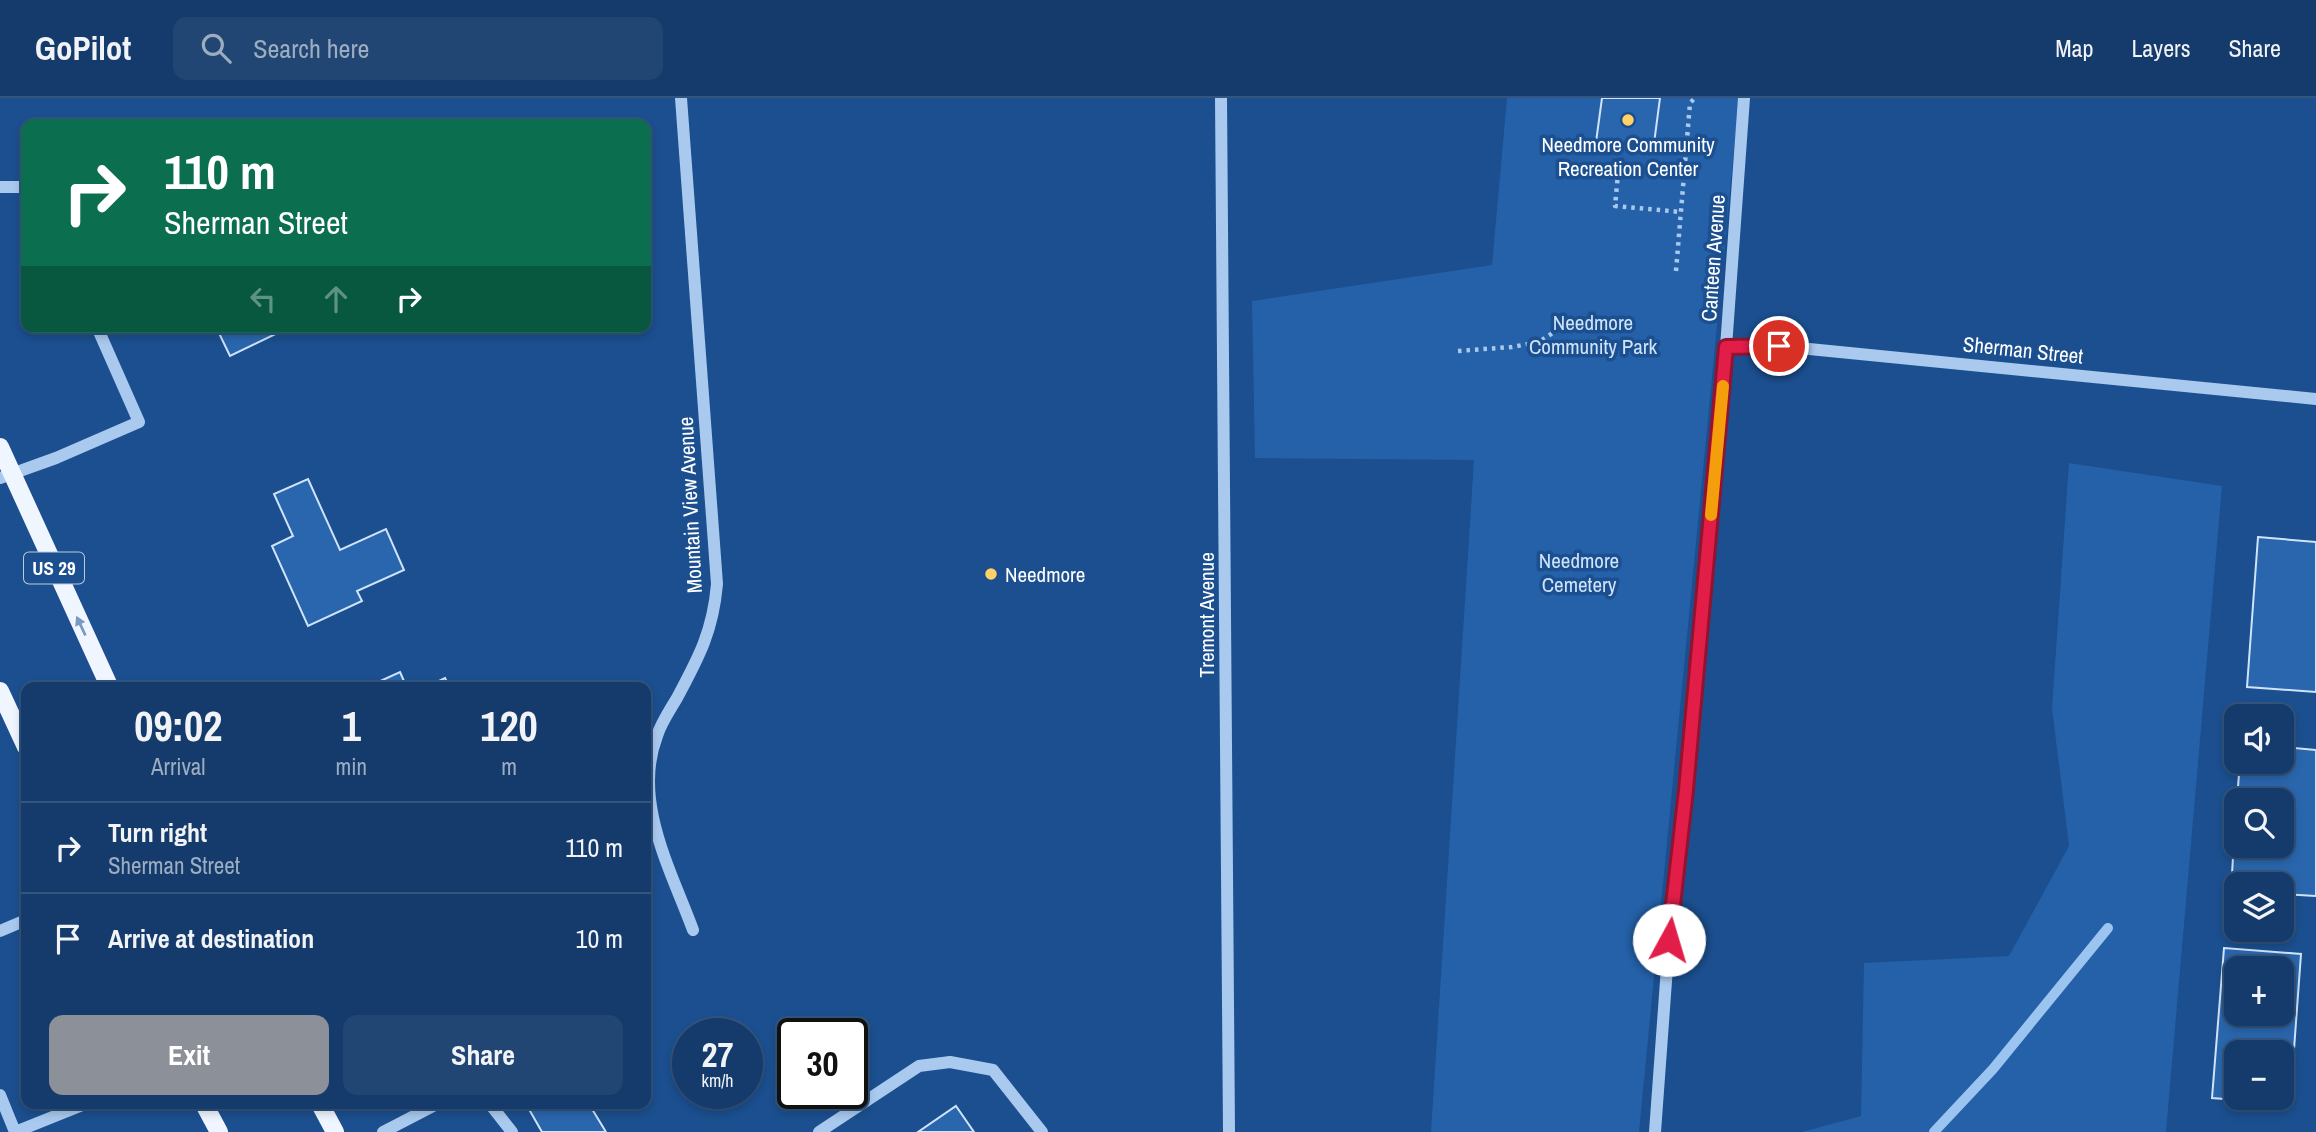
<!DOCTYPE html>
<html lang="en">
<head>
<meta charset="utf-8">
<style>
	body { margin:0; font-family:"Archivo Narrow",sans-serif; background:#214673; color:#f1f3f6; height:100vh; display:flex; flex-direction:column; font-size:26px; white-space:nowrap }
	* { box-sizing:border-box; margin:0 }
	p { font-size:23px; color:#9dadc1 }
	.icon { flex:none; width:38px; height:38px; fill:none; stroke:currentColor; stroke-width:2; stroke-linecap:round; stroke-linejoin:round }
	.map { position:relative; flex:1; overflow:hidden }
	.details { position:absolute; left:21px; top:584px; width:630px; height:427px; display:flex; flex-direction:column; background:#143b6b; border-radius:14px; box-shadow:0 4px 10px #0003,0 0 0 2px #33557e }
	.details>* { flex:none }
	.banner { position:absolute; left:21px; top:21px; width:630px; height:214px; border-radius:14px; box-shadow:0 4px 10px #0003,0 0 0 2px #33557e; background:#0b6e4f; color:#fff; overflow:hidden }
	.fabs { position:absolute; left:2224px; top:606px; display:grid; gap:14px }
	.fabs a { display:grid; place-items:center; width:70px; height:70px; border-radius:14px; background:#143b6b; box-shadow:0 4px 10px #0003,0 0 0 2px #33557e; font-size:35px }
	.speed { position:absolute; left:672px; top:920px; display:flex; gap:14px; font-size:35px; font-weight:700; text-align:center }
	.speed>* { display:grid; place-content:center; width:91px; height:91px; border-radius:50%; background:#143b6b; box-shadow:0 4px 10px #0003,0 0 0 2px #33557e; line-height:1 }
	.speed small { font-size:18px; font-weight:400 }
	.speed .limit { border:4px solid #111; border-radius:10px; background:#fff; color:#111 }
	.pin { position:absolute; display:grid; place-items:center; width:60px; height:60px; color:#fff; margin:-30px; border:4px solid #fff; border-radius:50%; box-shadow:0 2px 7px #0007 }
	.me { position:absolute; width:77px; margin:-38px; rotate:6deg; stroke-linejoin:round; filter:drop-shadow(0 0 5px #0008) }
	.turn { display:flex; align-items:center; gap:24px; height:147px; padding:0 28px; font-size:32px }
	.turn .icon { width:91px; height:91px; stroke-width:2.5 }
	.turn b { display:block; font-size:49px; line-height:60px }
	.lanes { display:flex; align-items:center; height:66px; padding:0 28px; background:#0003; justify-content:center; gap:35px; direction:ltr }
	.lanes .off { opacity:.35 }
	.eta { display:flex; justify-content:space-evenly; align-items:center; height:119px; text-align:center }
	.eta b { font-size:42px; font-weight:800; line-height:49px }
	.cta { display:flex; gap:14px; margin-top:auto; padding:14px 28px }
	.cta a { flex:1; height:80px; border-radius:14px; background:#8c9099; color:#fff; font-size:28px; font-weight:800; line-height:80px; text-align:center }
	.cta a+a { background:#214673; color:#f1f3f6 }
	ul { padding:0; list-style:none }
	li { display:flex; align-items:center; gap:21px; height:91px; padding:0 28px; border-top:2px solid #33557e }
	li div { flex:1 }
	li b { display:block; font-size:26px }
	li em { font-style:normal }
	header { display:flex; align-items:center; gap:42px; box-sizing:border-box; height:98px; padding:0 35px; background:#143b6b; border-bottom:2px solid #33557e }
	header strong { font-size:33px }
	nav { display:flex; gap:38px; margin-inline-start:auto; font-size:24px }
	.search { width:490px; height:63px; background:#214673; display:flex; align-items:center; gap:18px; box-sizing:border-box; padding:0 24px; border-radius:14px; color:#9dadc1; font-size:26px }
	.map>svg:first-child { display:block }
	.green { fill:#2461a8 }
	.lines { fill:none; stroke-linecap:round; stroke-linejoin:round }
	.stream { stroke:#9cc4f0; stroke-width:10 }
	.building { fill:#2a66ad; stroke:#cfe3fa; stroke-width:2; fill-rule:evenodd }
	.path { stroke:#a9c9ee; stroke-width:4.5; stroke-dasharray:3.5 5; stroke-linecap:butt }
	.minor { stroke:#a9c9ee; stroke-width:12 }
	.major { stroke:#f0f6ff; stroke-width:18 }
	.oneway { fill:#7b9ac1 }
	.route-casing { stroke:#92132f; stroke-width:18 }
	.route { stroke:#e11d48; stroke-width:12 }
	.slow { stroke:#f59e0b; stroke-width:12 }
	.poi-dot { fill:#ffd166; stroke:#1b4f8f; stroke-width:2.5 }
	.labels { text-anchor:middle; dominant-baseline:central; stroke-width:7; stroke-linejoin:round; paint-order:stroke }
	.shield { fill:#1b4f8f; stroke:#bbcadd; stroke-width:2 }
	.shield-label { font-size:19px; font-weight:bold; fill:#fff }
	.poi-label { font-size:21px; fill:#fff; stroke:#1b4f8f }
	.street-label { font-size:21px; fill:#fff; stroke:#1b4f8f }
	.park-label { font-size:21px; fill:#cfe3fa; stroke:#1b4f8f }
</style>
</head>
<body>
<header>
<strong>GoPilot</strong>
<div class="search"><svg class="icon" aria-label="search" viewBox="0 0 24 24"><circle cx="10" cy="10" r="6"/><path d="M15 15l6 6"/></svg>Search here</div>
<nav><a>Map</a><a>Layers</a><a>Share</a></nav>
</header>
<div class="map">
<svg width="2316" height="1034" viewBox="0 0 2316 1034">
	<rect width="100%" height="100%" fill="#1b4f8f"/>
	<g class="green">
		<polygon points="1507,0 1739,0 1639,1034 1431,1034 1474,362 1255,360 1252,203 1492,167"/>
		<polygon points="2069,365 2222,388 2166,1034 1802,1034 1861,1018 1864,865 2009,858 2069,748 2052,610"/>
	</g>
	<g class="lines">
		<polyline class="stream" points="1934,1034 1993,971 2108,830"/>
	</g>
	<g class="building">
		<polygon points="1602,0 1660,0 1653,53 1596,44"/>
		<polygon points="216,229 290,229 230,258"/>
		<polygon points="308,381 340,452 386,431 404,472 357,493 362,503 308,528 272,448 293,438 274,396"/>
		<polygon points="2258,439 2316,444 2316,594 2247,589"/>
		<polygon points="400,574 407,590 365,590"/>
		<polygon points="445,580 450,590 424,590"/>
		<polygon points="2282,649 2316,652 2316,798 2282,796 2282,786 2236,786 2236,792 2231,792 2236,711 2236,747 2282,747 2282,702 2237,702 2240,663 2282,663"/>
		<path d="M2224,850L2301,856L2290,1006L2212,1000ZM2236,870H2282V915H2236ZM2236,954H2282V999H2236Z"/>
		<polygon points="526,1006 589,1006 606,1034 542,1034"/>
		<polygon points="956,1008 974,1034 918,1034"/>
	</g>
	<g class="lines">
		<g class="path">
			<polyline points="1619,65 1615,108 1681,114"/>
			<polyline points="1676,173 1690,5 1695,0"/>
			<polyline points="1458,253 1512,249 1539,244 1565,227 1584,222 1605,221"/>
		</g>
		<g class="minor">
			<path d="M681,0L717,486C713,533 699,559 677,600C670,612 661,625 657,638C632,703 671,772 693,832"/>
			<polyline points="1221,0 1229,1034"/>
			<polyline points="0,89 26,89"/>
			<polyline points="1726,249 1779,248 2316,301"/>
			<polyline points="0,380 56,360 139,324 97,229"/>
			<polyline points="0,833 26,822"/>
			<polyline points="0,997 15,1034 85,1006"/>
			<polyline points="490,1006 512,1034"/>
			<polyline points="383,1034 437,1006"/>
			<polyline points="819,1034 919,968 950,964 993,972 1042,1034"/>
			<polyline points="1655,1034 1669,842 1686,692 1726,249 1744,0"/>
		</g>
		<g class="major">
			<polyline points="0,349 110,590"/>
			<polyline points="0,593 26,649"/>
			<polyline points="204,1006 219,1034"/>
			<polyline points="320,1006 335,1034"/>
		</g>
	</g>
	<defs><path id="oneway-solid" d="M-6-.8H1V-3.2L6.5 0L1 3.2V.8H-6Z" transform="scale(1.75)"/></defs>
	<use class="oneway" href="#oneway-solid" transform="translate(81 528) rotate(-115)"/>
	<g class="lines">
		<g class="route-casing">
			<polyline id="route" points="1669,842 1686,692 1726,249 1779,248"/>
		</g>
		<use href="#route" class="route"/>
		<polyline class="slow" points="1711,417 1723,288"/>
	</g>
	<g class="poi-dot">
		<circle cx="1628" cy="22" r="7"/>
		<circle cx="991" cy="476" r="7"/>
	</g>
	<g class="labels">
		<rect class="shield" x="24" y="454.5" width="60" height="31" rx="5"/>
		<g class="shield-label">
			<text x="54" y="470">US 29</text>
		</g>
		<g class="poi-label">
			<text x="1628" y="46">Needmore Community<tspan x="1628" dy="24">Recreation Center</tspan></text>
			<text x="1005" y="476" text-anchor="start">Needmore</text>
		</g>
		<g class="street-label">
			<text transform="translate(1713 160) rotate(-86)">Canteen Avenue</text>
			<text transform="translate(2023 252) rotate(6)">Sherman Street</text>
			<text transform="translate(690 407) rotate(-93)">Mountain View Avenue</text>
			<text transform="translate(1206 517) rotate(-90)">Tremont Avenue</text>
		</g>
		<g class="park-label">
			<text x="1593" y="224">Needmore<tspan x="1593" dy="24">Community Park</tspan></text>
			<text x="1579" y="462">Needmore<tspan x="1579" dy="24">Cemetery</tspan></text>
		</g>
	</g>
</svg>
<div class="fabs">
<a><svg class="icon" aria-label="sound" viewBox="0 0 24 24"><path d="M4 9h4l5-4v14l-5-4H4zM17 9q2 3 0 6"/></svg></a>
<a><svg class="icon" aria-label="search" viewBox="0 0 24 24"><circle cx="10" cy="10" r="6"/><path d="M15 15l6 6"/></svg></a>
<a><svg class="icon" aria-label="layers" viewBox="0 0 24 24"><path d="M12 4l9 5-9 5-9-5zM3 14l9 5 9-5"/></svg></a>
<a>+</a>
<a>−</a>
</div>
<div class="speed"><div>27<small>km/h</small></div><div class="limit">30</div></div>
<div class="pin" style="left:1779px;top:248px;background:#d93025"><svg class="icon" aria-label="arrive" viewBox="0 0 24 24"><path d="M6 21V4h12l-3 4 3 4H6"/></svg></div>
<svg class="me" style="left:1669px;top:842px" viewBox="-20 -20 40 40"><circle r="19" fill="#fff"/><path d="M0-13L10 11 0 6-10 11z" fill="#e11d48"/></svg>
<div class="banner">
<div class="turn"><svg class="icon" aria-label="right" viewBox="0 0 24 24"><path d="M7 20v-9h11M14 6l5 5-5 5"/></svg><div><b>110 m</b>Sherman Street</div></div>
<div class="lanes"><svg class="icon off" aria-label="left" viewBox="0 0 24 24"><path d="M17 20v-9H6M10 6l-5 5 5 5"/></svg><svg class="icon off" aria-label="ahead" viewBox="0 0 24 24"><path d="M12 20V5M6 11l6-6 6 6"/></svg><svg class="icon" aria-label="right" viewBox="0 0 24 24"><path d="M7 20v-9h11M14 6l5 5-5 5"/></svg></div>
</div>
<section class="details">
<div class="eta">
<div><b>09:02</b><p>Arrival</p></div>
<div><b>1</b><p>min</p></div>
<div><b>120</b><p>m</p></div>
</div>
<ul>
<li><svg class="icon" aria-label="right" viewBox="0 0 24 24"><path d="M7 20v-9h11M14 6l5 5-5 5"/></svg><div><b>Turn right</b><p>Sherman Street</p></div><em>110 m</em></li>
<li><svg class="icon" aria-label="arrive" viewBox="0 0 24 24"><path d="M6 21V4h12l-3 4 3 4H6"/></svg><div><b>Arrive at destination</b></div><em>10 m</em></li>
</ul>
<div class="cta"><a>Exit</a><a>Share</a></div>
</section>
</div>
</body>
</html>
